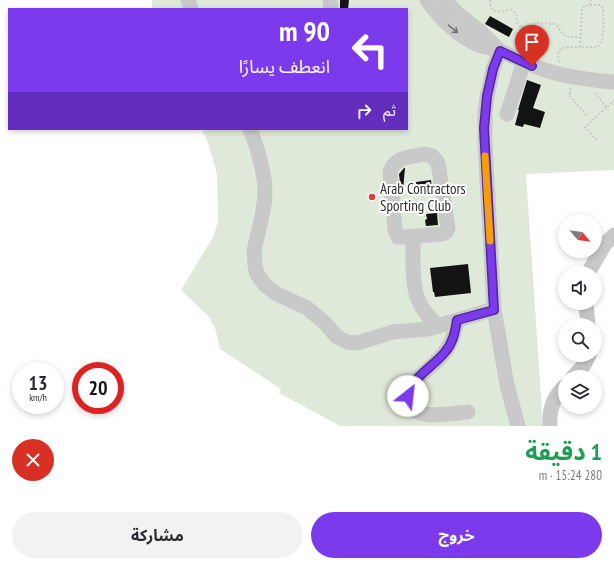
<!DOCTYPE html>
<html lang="ar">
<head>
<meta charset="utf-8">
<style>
	body { margin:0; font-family:"PT Sans Narrow","Noto Sans Arabic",sans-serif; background:#f2f2f3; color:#2b2b33; direction:rtl; height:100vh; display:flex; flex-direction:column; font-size:15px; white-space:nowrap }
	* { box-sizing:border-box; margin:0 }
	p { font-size:13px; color:#7c7c81 }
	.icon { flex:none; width:22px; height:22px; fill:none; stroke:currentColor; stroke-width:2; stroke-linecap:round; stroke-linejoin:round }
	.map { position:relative; height:426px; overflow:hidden; direction:ltr }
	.drawer { display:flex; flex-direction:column; background:#fff; flex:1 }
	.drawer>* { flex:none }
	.banner { position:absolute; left:8px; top:8px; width:400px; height:122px; border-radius:0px; box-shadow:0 2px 6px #0003; direction:rtl; background:#7c3aed; color:#fff; overflow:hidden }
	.needle { width:26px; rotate:118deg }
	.tools { position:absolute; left:558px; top:214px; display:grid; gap:8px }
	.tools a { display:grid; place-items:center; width:44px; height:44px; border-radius:50%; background:#fff; box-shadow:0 2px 6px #0003; font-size:20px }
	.speed { position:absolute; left:12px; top:362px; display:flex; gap:8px; font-size:20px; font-weight:700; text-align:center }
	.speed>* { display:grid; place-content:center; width:52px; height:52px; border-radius:50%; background:#fff; box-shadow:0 2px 6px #0003; line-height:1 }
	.speed small { font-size:10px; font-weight:400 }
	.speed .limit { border:6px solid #d22; background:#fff; color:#111 }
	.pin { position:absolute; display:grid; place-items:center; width:34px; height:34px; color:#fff; margin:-41px -17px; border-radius:50% 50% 50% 0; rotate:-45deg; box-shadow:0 0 4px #0007 }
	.pin .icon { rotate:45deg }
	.me { position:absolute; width:44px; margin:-22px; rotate:29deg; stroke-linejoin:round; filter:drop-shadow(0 0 3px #0008) }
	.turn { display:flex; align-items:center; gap:14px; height:84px; padding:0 12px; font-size:18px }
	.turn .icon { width:52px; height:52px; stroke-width:2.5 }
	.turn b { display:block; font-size:28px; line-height:34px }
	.then { display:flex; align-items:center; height:38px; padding:0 12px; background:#0003; gap:8px; font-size:15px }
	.round { display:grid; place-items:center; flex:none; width:42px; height:42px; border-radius:21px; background:#f2f2f3 }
	.headline { display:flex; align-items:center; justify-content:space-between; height:68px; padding:0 12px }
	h1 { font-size:24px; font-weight:700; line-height:30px; color:#1e9e55 }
	.action { display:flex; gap:8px; margin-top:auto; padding:8px 12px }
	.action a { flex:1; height:46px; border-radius:24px; background:#7c3aed; color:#fff; font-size:16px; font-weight:700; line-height:46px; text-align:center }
	.action a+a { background:#f2f2f3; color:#2b2b33 }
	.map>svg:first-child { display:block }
	.green { fill:#dfe9d9 }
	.building { fill:#131313 }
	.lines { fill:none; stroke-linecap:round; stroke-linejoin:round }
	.path { stroke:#c9c9c9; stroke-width:2; stroke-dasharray:2 2; stroke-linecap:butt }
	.minor { stroke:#c9c9c9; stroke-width:15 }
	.oneway { stroke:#737373 }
	.route-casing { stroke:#51269a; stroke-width:10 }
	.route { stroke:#7c3aed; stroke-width:7 }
	.slow { stroke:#f59e0b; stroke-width:7 }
	.poi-dot { fill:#dc4035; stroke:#fff; stroke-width:1.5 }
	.labels { text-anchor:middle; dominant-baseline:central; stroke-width:4; stroke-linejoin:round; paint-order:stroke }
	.poi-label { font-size:15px; fill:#2c2c2c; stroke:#fff; text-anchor:start }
</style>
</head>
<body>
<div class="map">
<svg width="614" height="426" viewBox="0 0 614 426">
	<rect width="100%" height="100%" fill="#fff"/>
	<polygon class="green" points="152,0 614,0 614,170 526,174 543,426 340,426 279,393 281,389 220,349 215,328 209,317 181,290 213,237 218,221 217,174 209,146 202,129 407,129 407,9 152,9"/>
	<g class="building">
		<polygon points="340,0 349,0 348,9 340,9"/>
		<polygon points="490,16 513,29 509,37 485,24"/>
		<polygon points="527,80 541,85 533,108 545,112 540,128 524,124 523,127 515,125 519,110 518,110"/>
		<polygon points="404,168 405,168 403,190 401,190 399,174"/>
		<polygon points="431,180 432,189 417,191 416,182"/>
		<polygon points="437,213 438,225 426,226 425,220 427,219 426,214"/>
		<polygon points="468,264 471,293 435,297 434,292 433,292 430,268"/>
	</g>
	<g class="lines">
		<g class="path">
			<path d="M490,0C490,14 500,13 510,9C519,15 515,13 517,22L521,27L528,28L536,23L555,24L557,25C564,38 566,37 580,37"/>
			<path d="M590,5H600L603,8C603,19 606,41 597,47H580L582,8L585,6Z"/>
			<polyline points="590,5 591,0"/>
			<path d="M559,62C553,45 569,47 580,47"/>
			<polyline points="571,88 569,95 587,116"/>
			<polyline points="595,93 607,108"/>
			<polyline points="597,140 585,127 614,101"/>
		</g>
		<g class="minor">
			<polyline points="188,0 191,9"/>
			<polyline points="330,0 331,9"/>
			<path d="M427,0C440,18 456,35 477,44C484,47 492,48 500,51C513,56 526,63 539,68C563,77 589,80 614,82"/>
			<polyline points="445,0 456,12 482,33 499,50"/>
			<polyline points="500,51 493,69 487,97 485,112 485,144 494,309 507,385 518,426"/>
			<polyline points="507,114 524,62"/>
			<path d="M250,129C257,146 266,177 265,195C264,214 258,232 254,250L255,266L257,274L265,285L275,293L307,308L325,323L336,336L347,342L357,343L393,332L428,329L494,309"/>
			<path d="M425,154L432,156L438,163L448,228L446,232L442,234L406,237H398L395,230L390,172C395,156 411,157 425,154Z"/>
			<path d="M413,237C414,272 407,302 439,326"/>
			<polyline points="588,273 605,244 614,235"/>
			<polyline points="586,303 588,325"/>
			<path d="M457,320C455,331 453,340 447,349C439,362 424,371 414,382C409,388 407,394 409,402C414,422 452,413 468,412"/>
			<polyline points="573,377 584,365 589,355"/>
			<path d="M550,426C549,409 553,397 565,386"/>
		</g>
	</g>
	<defs><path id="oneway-shaft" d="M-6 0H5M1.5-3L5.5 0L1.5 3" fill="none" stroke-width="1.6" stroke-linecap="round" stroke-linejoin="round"/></defs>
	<use class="oneway" href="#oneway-shaft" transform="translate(453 29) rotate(40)"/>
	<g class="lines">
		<g class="route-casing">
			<path id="route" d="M408,396C412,377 433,367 445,352C453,343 455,332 457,320L494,310L484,128L487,96L493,69L500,51L532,66"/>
		</g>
		<use href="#route" class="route"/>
		<polyline class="slow" points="485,156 490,241"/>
	</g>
	<circle class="poi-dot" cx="372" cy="197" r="4"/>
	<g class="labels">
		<g class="poi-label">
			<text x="380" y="188">Arab Contractors<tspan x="380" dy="17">Sporting Club</tspan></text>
		</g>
	</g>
</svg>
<div class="tools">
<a><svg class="needle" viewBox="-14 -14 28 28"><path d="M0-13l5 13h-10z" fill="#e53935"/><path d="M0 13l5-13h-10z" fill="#7c7c81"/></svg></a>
<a><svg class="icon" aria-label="sound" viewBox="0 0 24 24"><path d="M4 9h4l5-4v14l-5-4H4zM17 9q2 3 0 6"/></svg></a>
<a><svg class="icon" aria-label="search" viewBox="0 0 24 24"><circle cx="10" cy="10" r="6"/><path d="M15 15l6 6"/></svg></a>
<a><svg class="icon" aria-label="layers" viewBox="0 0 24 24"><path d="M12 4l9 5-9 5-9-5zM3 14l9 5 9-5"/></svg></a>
</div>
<div class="speed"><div>13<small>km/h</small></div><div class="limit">20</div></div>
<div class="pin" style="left:532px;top:66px;background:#d93025"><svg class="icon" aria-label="arrive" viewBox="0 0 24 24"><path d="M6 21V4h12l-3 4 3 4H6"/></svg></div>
<svg class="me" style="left:408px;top:396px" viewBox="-20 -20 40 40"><circle r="19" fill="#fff"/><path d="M0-13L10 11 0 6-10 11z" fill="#7c3aed"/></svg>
<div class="banner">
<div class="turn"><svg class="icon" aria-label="left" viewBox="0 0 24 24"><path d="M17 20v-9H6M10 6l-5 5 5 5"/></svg><div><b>90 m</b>انعطف يسارًا</div></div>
<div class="then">ثم<svg class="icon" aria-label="right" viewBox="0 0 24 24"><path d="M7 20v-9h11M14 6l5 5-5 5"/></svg></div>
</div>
</div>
<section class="drawer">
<div class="headline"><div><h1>1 دقيقة</h1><p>280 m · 15:24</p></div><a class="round" style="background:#d93025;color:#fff"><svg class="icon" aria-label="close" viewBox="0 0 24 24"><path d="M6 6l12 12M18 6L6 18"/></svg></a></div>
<div class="action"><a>خروج</a><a>مشاركة</a></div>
</section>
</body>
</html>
